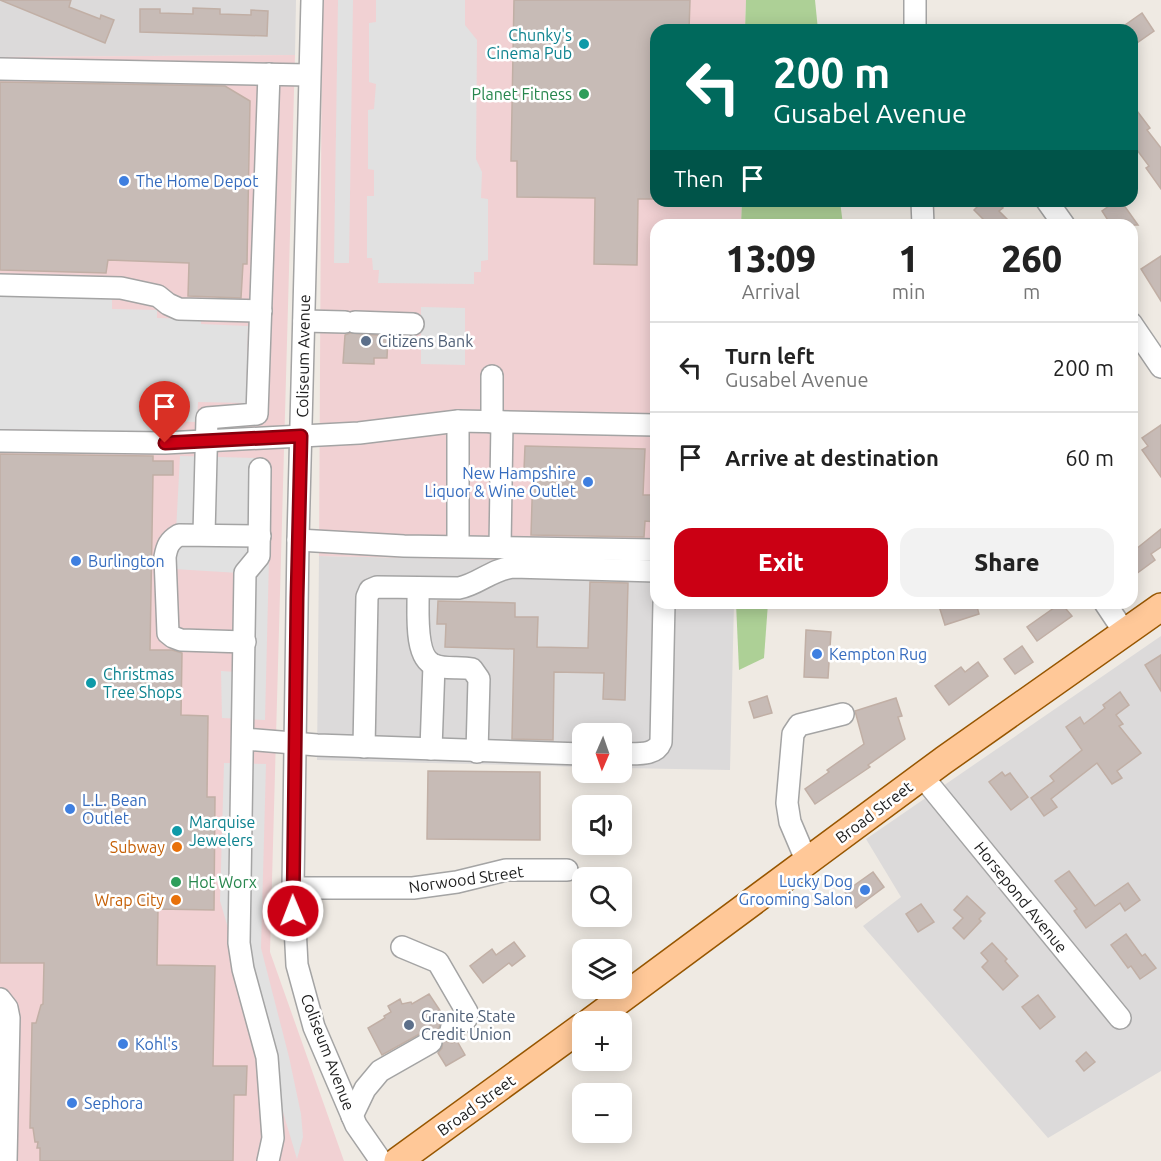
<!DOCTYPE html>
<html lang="en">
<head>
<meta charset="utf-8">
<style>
	body { margin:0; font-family:Ubuntu,sans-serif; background:#f2f2f2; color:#222; height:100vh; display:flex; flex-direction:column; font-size:22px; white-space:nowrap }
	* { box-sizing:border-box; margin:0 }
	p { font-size:20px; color:#767676 }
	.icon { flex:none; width:33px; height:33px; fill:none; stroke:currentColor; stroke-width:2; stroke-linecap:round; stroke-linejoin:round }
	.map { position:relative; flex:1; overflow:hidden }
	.sheet { position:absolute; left:650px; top:219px; width:488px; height:390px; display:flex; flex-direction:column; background:#fff; border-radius:18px; box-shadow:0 3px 15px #0003 }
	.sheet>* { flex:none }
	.banner { position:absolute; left:650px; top:24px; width:488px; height:183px; border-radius:18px; box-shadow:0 3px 15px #0003; background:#00695c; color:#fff; overflow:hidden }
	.needle { width:39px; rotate:182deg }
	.controls { position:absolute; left:572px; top:723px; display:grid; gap:12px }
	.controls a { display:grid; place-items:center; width:60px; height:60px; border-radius:12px; background:#fff; box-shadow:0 3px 15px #0003; font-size:30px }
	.pin { position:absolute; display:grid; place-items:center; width:51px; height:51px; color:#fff; margin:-62px -26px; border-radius:50% 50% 50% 0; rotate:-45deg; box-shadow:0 0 6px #0007 }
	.pin .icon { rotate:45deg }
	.me { position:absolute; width:66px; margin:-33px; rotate:359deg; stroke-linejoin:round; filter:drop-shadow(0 0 4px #0008) }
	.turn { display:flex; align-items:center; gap:21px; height:126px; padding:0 24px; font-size:27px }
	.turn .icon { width:78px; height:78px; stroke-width:2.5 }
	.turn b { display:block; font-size:42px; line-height:51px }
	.then { display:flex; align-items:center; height:57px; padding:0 24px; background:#0003; gap:12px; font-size:22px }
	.eta { display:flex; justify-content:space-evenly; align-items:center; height:102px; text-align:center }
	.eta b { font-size:36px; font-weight:800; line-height:42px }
	.button { display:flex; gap:12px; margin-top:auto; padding:12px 24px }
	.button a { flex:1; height:69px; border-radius:18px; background:#cb0014; color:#fff; font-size:24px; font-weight:800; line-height:69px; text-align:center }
	.button a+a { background:#f2f2f2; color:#222 }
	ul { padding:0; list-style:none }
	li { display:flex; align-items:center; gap:18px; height:90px; padding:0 24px; border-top:2px solid #e0e0e0 }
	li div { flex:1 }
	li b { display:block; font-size:22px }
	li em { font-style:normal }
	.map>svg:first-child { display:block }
	.residential { fill:#dcdada }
	.commercial { fill:#f1d1d3 }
	.forest { fill:#add096 }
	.parking { fill:#e1e1e1 }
	.building { fill:#c7bbb6; stroke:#c1afa5; stroke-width:1.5 }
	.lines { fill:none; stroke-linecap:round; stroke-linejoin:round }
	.minor-casing { stroke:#a4a4a4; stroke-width:24 }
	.major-casing { stroke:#975600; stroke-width:30 }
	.minor { stroke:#fff; stroke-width:21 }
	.major { stroke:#ffc898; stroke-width:27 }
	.route-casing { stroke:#84000d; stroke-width:15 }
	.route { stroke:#cb0014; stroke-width:10 }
	.culture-dot { fill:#0f9aa8; stroke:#fff; stroke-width:2 }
	.leisure-dot { fill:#2e9e5b; stroke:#fff; stroke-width:2 }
	.shop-dot { fill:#3f7fe0; stroke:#fff; stroke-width:2 }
	.service-dot { fill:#5c6f8a; stroke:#fff; stroke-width:2 }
	.food-dot { fill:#e8710a; stroke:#fff; stroke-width:2 }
	.labels { text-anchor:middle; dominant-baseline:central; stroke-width:5; stroke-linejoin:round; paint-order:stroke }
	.culture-label { font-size:16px; fill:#0d838f; stroke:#fff; text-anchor:start }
	.leisure-label { font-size:16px; fill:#27864d; stroke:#fff; text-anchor:end }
	.shop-label { font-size:16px; fill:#366cbe; stroke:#fff; text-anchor:start }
	.service-label { font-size:16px; fill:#4e5e75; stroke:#fff; text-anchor:start }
	.street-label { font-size:16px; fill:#1d1d1d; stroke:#fff }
	.food-label { font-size:16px; fill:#c56008; stroke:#fff; text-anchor:end }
</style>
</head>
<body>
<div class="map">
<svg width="1161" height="1161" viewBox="0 0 1161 1161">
	<rect width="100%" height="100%" fill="#efeae3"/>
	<g class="residential">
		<polygon points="0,0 296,0 295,55 0,57"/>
		<polygon points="319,556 655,563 656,603 734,603 730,770 621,768 621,734 582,734 582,767 317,760"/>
		<polygon points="1161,636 1161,1071 1048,1138 863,926 901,897 866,839"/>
	</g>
	<g class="commercial">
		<polygon points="322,0 746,0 745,30 656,30 656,201 742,201 741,225 656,225 655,563 319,556"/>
		<polygon points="295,55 270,952 344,1161 0,1161 0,57"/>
	</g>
	<g class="forest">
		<polygon points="746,0 815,0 818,30 745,30"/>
		<polygon points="742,201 840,201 843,225 741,225"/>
		<polygon points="736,603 768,603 764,658 739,670"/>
	</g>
	<g class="parking">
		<polygon points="338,0 353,0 349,263 334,263"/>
		<polygon points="376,0 465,0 465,25 477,40 476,159 482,172 481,198 488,199 488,260 481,261 481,272 474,272 474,284 378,283 379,270 373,270 372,258 367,258 367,196 374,196 374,170 368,169 368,110 374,109 376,84 369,82 369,23 376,22"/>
		<polygon points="0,296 112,298 112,309 157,310 157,318 201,319 201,324 248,326 246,403 198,402 197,422 156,421 155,432 0,429"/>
		<polygon points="421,307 465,308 465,365 421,364"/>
		<polygon points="180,456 257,458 254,558 269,558 265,720 222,718 221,671 236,672 239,573 174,569"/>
		<polygon points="224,763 266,764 261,948 289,1057 301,1114 303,1137 297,1159 220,901"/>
	</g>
	<g class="building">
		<polygon points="0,0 71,0 69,7 100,19 101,15 114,20 105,43"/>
		<polygon points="514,0 690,0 689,30 656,30 656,199 638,199 637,265 594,264 595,198 517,197 517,161 511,161"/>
		<polygon points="193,8 220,9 220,14 251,15 251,10 268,11 267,36 140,32 140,9 160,9 160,13 193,14"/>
		<polygon points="1142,13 1154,31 1131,47 1131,30 1118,30"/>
		<polygon points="0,82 225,86 250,101 247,264 243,264 241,298 188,296 189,263 108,260 106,273 0,270"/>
		<polygon points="1131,103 1150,128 1147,130 1161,148 1161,189 1146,168 1149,166 1131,142"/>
		<polygon points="983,201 997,201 1003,208 999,211 1013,225 989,225 974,210"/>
		<polygon points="1116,201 1121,201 1138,225 1111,225 1102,211"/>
		<polygon points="1161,256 1161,301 1141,269"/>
		<polygon points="350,333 388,336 387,358 374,358 374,364 343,363 345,335"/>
		<polygon points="1161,425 1161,477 1142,450 1148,446 1142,438"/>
		<polygon points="525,446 645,449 643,495 656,495 656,522 645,521 644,537 531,535 533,470 524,470"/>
		<polygon points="0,454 153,456 153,461 173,461 173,475 153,475 150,650 172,650 182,653 181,715 208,716 207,797 215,797 214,910 158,909 157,965 215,966 213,1066 247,1066 246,1095 234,1095 233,1161 40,1161 40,1148 37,1148 38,1142 35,1142 33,1128 30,1128 32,1023 36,1023 41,1005 43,1004 44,963 0,963"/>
		<polygon points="1161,529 1161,547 1151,554 1155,560 1136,574 1131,568 1131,553"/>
		<polygon points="590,582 628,583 625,700 603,699 604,673 554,672 553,740 512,739 514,649 445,647 446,624 437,624 438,601 515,603 515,617 538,617 537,647 588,648"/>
		<polygon points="938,603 976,603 979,614 945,625"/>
		<polygon points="1061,603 1072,616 1037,641 1027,627"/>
		<polygon points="806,630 831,632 828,678 804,677"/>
		<polygon points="1022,646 1033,662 1015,674 1004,659"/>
		<polygon points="1161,655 1161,691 1145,665"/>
		<polygon points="978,662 988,676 949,705 935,686 961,667 965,672"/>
		<polygon points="1120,692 1129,705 1116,715 1123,724 1119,726 1141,753 1117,771 1122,778 1112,784 1097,763 1051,799 1057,807 1044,816 1031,798 1054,781 1050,776 1082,750 1066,727 1080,717 1084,724 1105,708 1103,705"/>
		<polygon points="767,696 772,713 754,718 749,702"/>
		<polygon points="896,698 902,716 898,717 905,739 868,765 870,767 815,804 805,789 829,772 827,770 864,744 855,711"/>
		<polygon points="428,771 540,772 540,840 427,839"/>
		<polygon points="1002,772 1005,776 1010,773 1028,797 1011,810 989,782"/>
		<polygon points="1069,871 1095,906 1128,883 1140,900 1125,911 1120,903 1086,928 1074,911 1077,909 1055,881"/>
		<polygon points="873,872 884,887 856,908 845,892"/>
		<polygon points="967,896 985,913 979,919 981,921 964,939 953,928 963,918 954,910"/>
		<polygon points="921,904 934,922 918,932 906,914"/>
		<polygon points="1126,934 1142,956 1145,954 1156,968 1140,979 1131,966 1128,968 1111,945"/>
		<polygon points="514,942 525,956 512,966 509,963 483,983 470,966 492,949 496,955"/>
		<polygon points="992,943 1007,959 1005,961 1018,976 1003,990 982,967 988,961 981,953"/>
		<polygon points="429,994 445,1018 440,1024 438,1032 432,1029 425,1031 382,1055 368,1028 385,1018 384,1016 391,1012 388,1006 400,999 402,1004 411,1002 412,1004"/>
		<polygon points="1038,995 1055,1017 1040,1029 1022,1007"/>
		<polygon points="443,1040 452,1043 457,1041 465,1055 446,1066 438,1053 442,1048"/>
		<polygon points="1086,1052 1095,1062 1084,1071 1076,1061"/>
	</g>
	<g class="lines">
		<g class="minor-casing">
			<g id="minor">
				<polyline points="312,0 298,540 293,888 297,965 314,1027 356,1125 381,1161"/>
				<polyline points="915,30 915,0"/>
				<polyline points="0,69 309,75"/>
				<polyline points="922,201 923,225"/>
				<polyline points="1047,201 1064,225"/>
				<polyline points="0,285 121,288 158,296 168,304 179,309 261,311"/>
				<polyline points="304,321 345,322"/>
				<polyline points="355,322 413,324"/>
				<polyline points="1131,323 1161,367"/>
				<polyline points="458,421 458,546"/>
				<polyline points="492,422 492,376"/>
				<polyline points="0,441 165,443 359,433 458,421 656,425"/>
				<polyline points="260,469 259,556 245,573 239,943 243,969 267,1057 273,1138 268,1161"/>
				<polyline points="204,534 207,418 257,414 269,74"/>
				<polyline points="298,540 404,546 656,550"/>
				<polyline points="500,547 502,422"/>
				<path d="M418,588C419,607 413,657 434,665C446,670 460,666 472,669L479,679L477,752"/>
				<polyline points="1105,603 1125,633"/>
				<path d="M245,642L181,640L173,637L168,633L165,557C167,546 169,541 179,535L260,536"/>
				<polyline points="244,739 317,745 582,754"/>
				<path d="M364,747L367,597L370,590L377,587L459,588C479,584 492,569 513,567L656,571"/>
				<polyline points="431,749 434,665"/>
				<path d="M621,754C635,753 655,757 661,742L664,603"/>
				<polyline points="922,776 1120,1018"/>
				<polyline points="807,862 790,822 787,803 793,734 799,725 843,714"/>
				<polyline points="293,888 413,888 457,882 506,870 567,870"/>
				<polyline points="402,947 438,962 467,1012 466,1019 451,1030"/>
				<polyline points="0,999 7,1008 9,1018 6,1161"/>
				<polyline points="352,1116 365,1089 380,1071 431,1042"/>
			</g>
		</g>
		<g class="major-casing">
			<g id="major">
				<polyline points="590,1022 944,760 1161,607"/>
				<polyline points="398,1161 582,1027"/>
			</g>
		</g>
		<use href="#minor" class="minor"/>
		<use href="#major" class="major"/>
	</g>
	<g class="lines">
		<g class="route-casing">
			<polyline id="route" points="165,443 301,436 297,598 293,911"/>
		</g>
		<use href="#route" class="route"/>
	</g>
	<g class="culture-dot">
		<circle cx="584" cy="44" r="6"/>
		<circle cx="91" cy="683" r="6"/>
		<circle cx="177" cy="831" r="6"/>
	</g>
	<g class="leisure-dot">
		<circle cx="584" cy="94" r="6"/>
		<circle cx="176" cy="882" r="6"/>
	</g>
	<g class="shop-dot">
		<circle cx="124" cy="181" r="6"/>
		<circle cx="588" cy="482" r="6"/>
		<circle cx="76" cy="561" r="6"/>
		<circle cx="817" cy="654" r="6"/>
		<circle cx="70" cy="809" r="6"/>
		<circle cx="865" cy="890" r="6"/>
		<circle cx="123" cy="1044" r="6"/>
		<circle cx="72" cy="1103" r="6"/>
	</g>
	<g class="service-dot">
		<circle cx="366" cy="341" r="6"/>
		<circle cx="409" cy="1025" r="6"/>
	</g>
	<g class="food-dot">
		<circle cx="177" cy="847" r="6"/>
		<circle cx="176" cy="900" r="6"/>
	</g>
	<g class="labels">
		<g class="culture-label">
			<text x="572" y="35" text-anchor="end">Chunky's<tspan x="572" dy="18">Cinema Pub</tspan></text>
			<text x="103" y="674">Christmas<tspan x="103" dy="18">Tree Shops</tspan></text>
			<text x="189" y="822">Marquise<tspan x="189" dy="18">Jewelers</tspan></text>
		</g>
		<g class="leisure-label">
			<text x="572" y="94">Planet Fitness</text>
			<text x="188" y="882" text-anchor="start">Hot Worx</text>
		</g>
		<g class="shop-label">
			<text x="136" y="181">The Home Depot</text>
			<text x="576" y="473" text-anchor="end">New Hampshire<tspan x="576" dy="18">Liquor &amp; Wine Outlet</tspan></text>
			<text x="88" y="561">Burlington</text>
			<text x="829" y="654">Kempton Rug</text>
			<text x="82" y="800">L.L. Bean<tspan x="82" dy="18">Outlet</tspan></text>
			<text x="853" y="881" text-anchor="end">Lucky Dog<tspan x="853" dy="18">Grooming Salon</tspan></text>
			<text x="135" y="1044">Kohl's</text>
			<text x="84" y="1103">Sephora</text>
		</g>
		<g class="service-label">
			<text x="378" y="341">Citizens Bank</text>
			<text x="421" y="1016">Granite State<tspan x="421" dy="18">Credit Union</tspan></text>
		</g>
		<g class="street-label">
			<text transform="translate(303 356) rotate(-89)">Coliseum Avenue</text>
			<text transform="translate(874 812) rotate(-37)">Broad Street</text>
			<text transform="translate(466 879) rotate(-8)">Norwood Street</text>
			<text transform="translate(1021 897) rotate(51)">Horsepond Avenue</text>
			<text transform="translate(328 1052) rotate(69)">Coliseum Avenue</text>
			<text transform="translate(476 1105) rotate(-36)">Broad Street</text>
		</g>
		<g class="food-label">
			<text x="165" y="847">Subway</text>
			<text x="164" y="900">Wrap City</text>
		</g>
	</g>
</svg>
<div class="controls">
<a><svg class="needle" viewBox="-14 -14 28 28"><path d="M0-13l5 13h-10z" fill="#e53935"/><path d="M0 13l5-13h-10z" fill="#767676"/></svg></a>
<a><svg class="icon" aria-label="sound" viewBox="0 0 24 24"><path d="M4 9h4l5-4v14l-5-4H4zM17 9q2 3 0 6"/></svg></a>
<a><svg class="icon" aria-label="search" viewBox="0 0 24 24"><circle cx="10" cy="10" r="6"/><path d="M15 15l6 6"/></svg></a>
<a><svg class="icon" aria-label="layers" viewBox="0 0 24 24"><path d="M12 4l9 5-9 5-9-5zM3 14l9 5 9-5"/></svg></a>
<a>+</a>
<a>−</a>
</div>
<div class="pin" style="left:165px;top:443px;background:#d93025"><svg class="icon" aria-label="arrive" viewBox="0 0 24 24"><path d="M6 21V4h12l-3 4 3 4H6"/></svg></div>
<svg class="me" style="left:293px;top:911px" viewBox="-20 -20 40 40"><circle r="17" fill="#cb0014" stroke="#fff" stroke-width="3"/><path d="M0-11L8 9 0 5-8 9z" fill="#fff"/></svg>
<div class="banner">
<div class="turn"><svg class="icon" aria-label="left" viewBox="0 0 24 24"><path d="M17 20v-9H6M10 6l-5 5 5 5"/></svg><div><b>200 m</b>Gusabel Avenue</div></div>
<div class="then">Then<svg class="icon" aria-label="arrive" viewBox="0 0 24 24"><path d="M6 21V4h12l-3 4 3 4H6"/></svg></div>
</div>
<section class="sheet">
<div class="eta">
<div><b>13:09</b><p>Arrival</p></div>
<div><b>1</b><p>min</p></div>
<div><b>260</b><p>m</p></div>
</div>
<ul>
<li><svg class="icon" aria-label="left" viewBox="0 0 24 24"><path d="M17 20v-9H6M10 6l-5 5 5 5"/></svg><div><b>Turn left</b><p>Gusabel Avenue</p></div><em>200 m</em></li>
<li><svg class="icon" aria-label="arrive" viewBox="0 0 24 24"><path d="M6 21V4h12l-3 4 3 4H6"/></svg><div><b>Arrive at destination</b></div><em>60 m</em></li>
</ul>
<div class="button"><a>Exit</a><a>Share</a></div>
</section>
</div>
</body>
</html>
